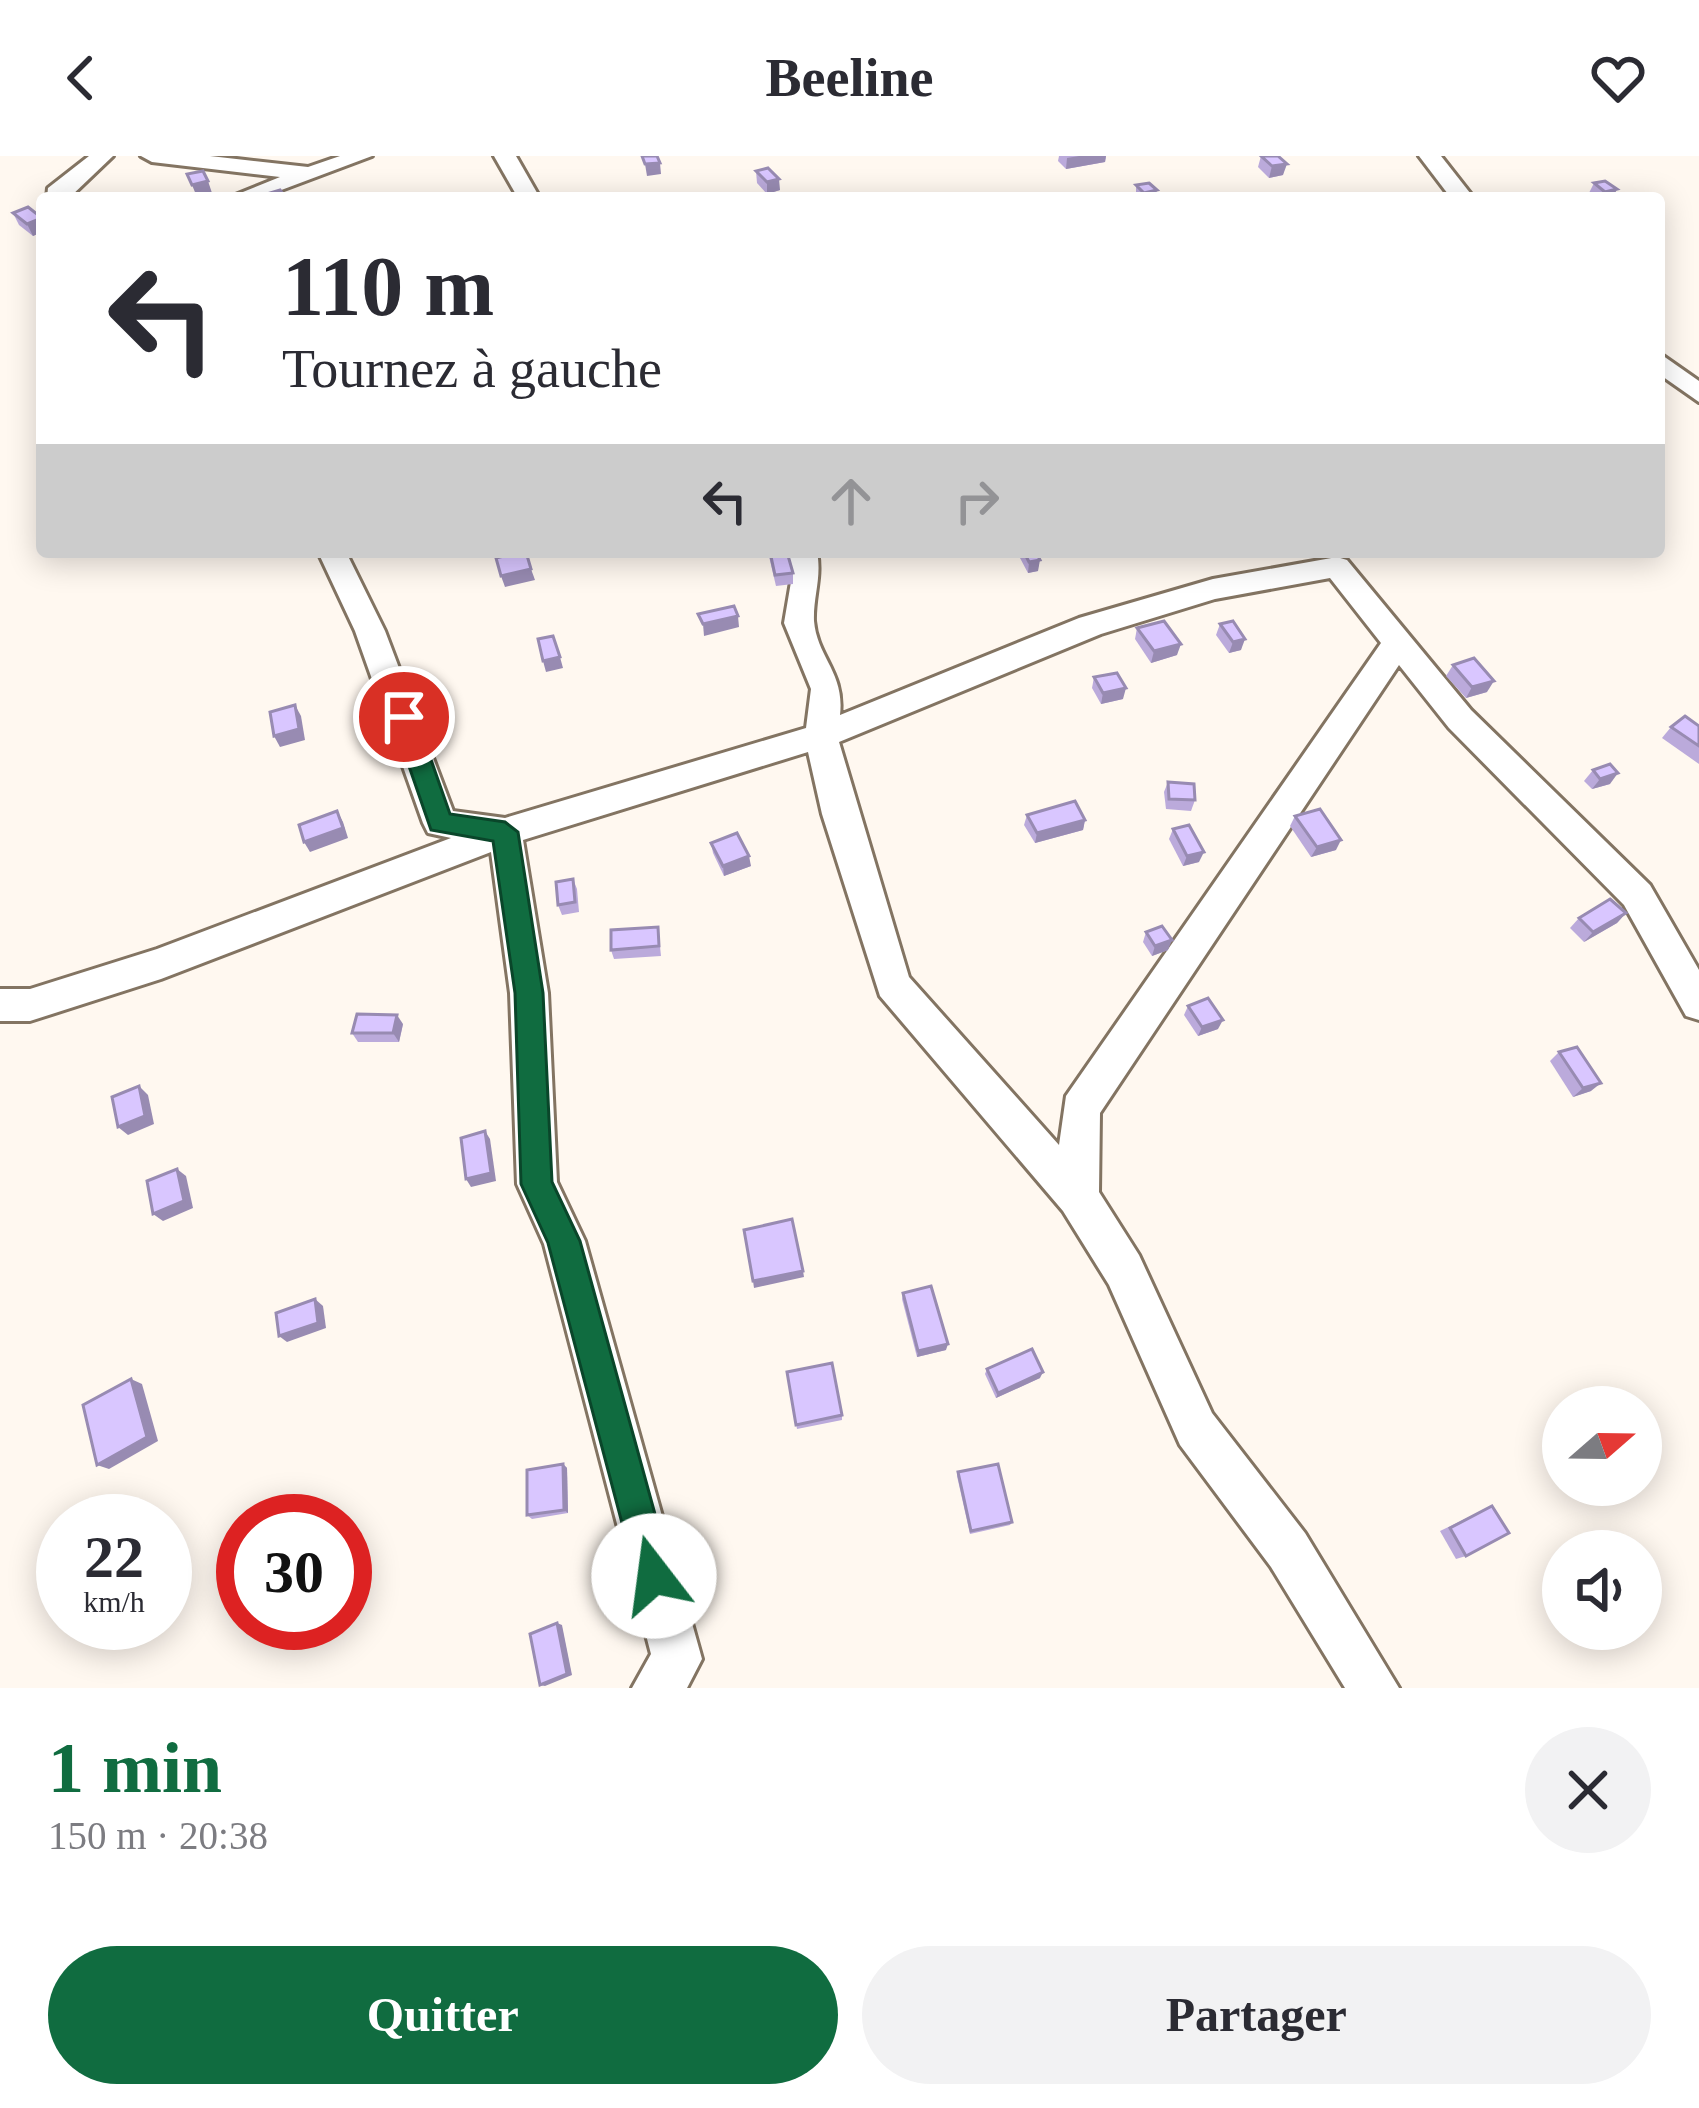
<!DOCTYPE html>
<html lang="fr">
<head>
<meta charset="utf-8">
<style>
	body { margin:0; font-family:"Times New Roman",serif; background:#f2f2f3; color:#2b2b33; height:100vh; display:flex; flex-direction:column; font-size:45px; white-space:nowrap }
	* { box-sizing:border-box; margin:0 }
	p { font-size:39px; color:#7c7c81 }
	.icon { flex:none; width:66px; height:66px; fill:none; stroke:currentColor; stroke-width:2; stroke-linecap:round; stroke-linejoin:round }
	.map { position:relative; height:1532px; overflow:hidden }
	.side { display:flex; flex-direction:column; background:#fff; flex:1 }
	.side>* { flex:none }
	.top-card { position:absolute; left:36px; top:36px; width:1629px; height:366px; border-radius:12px; box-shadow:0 6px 30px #0003; background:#fff; color:#2b2b33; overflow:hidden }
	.needle { width:78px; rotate:70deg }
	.fabs { position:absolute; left:1542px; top:1230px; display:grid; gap:24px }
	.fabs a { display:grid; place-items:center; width:120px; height:120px; border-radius:50%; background:#fff; box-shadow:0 6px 30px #0003; font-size:60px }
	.speed { position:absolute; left:36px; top:1338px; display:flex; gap:24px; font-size:60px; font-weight:700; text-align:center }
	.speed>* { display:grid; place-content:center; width:156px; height:156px; border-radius:50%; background:#fff; box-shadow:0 6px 30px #0003; line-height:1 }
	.speed small { font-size:30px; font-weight:400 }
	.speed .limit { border:18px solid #d22; background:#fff; color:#111 }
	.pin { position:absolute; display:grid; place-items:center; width:102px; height:102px; color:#fff; margin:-51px; border:6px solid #fff; border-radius:50%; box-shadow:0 3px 12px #0007 }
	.me { position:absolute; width:132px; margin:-66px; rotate:345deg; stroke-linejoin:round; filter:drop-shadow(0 0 9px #0008) }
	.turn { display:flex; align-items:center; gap:42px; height:252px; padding:0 48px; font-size:54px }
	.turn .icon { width:156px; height:156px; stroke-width:2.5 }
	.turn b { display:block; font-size:84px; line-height:102px }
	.lanes { display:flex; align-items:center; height:114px; padding:0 48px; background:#0003; justify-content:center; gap:60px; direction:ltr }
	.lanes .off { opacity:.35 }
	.round { display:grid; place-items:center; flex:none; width:126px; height:126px; border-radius:63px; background:#f2f2f3 }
	.headline { display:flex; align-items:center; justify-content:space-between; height:204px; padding:0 48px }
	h1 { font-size:72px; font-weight:700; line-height:90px; color:#106c40 }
	.action { display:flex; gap:24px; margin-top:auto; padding:24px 48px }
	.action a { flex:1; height:138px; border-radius:72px; background:#106c40; color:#fff; font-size:48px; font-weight:700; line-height:138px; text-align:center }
	.action a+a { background:#f2f2f3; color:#2b2b33 }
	header { display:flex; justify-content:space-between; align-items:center; height:156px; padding:0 48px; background:#fff; font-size:54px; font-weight:700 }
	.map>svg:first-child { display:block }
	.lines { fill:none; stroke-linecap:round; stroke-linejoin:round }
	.street-casing { stroke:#837462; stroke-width:6 }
	.street { fill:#fff; fill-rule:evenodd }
	.wall { fill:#bbaadb }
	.shaded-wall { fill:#988bb2 }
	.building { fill:#d9c6ff; stroke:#988bb2; stroke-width:3 }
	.route { fill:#106c40; stroke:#0a462a; stroke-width:3 }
</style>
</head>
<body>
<header><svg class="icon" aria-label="back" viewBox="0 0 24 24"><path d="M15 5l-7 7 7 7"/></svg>Beeline<svg class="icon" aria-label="heart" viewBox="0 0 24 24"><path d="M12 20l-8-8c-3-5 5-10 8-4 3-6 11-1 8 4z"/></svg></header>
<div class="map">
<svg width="1699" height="1532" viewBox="0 0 1699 1532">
	<rect width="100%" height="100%" fill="#fff8f0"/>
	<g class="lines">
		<g class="street-casing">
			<g id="street">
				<polygon points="89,0 113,0 69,42 47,42 48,32"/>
				<polygon points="141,0 210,0 308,11 340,0 372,0 260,42 228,42 280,21 152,6"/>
				<polygon points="494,0 516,0 540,42 518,42"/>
				<polygon points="1419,0 1441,0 1474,42 1451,42"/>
				<polygon points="1659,197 1699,225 1699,246 1659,218"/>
				<path d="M318,396H346L385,475L453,655L505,662L806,572L811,533L784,467L792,420L789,396H817C822,421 813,441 814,465C817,501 845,517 840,559L1079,462L1213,423L1337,401L1347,404L1471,554L1650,729L1699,814V864L1686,860L1624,749L1449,572L1399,509L1100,957L1099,1036L1139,1099L1212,1257L1305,1377L1399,1532H1345L1271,1411L1180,1289L1109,1129L1063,1055L880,840L822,658L808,596L523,684L548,837L557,1026L585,1085L702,1503L687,1532H632L651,1498L544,1088L517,1028L510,837L491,696L161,823L30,865H0V833H30L157,793L451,682L428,677L423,667L355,475ZM1330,422L1381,487L1066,940L1059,989L909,821L839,586L1101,478L1215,443Z"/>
			</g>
		</g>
		<use href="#street" class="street"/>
	</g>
	<g class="wall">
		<polygon points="1059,0 1106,0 1105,6 1066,13 1058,5"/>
		<polygon points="1261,0 1283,19 1269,22 1258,11"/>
		<polygon points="756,15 780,34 767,38 757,27"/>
		<polygon points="1594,27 1613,42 1592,42 1588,39"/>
		<polygon points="1136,29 1155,42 1136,42"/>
		<polygon points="13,57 42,62 42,76 33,80 19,69"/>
		<polygon points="768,396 787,396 793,417 793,428 776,430"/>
		<polygon points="1021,396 1036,396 1038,415 1028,417 1020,402"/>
		<polygon points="1220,468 1241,494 1229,497 1216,479"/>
		<polygon points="1137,472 1177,499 1151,507 1135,483"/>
		<polygon points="1453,509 1487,536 1466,542 1446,520"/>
		<polygon points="1094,521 1123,543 1101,548 1092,532"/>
		<polygon points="1699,570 1699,608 1662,582 1671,571"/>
		<polygon points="1593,614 1610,628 1592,633 1584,625"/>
		<polygon points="1168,626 1195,644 1191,655 1166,653 1164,636"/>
		<polygon points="1027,659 1085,664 1083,674 1035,687 1024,669"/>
		<polygon points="1295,660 1336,694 1311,701 1290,670"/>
		<polygon points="1173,673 1199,706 1183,710 1169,683"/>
		<polygon points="711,687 751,710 724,720 713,697"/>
		<polygon points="573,723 577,733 579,756 562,759 558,749"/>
		<polygon points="1626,757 1617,767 1584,786 1570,772 1579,762"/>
		<polygon points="658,771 661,800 614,803 611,794"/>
		<polygon points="1146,776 1168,794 1152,800 1143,786"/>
		<polygon points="1188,850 1218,873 1198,880 1184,859"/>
		<polygon points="403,868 399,886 358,886 352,877"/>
		<polygon points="1559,896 1591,935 1573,941 1550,905"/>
		<polygon points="903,1137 946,1194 917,1201 902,1143"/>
		<polygon points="987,1213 1040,1222 996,1242 985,1218"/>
		<polygon points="787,1216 842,1259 842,1264 797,1273"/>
		<polygon points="563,1308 567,1312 568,1357 532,1363 527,1359"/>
		<polygon points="958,1316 1012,1366 1010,1369 970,1378 957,1320"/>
		<polygon points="1492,1350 1466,1400 1456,1403 1440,1375"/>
	</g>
	<g class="shaded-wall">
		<polygon points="1079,0 1106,0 1105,6 1066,13 1067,2"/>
		<polygon points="660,7 661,18 647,20 645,8"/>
		<polygon points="1287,8 1283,19 1269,22 1272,10"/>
		<polygon points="779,23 780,34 767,38 767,26"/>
		<polygon points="208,25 212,37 197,41 192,29"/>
		<polygon points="1617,33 1613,42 1602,42 1605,36"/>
		<polygon points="1157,34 1155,42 1143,42 1144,37"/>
		<polygon points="42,62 42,76 33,80 27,68"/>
		<polygon points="1040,404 1038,415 1028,417 1029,406"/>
		<polygon points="531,413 535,424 505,431 501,420"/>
		<polygon points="738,460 739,471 704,480 703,468"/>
		<polygon points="1245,483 1241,494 1229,497 1233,486"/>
		<polygon points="1181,488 1177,499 1151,507 1154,495"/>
		<polygon points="560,501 563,512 546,516 543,505"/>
		<polygon points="1494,525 1487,536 1466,542 1472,531"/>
		<polygon points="1126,532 1123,543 1101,548 1103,537"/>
		<polygon points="295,549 301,560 305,584 280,591 274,580"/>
		<polygon points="1618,617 1610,628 1592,633 1600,623"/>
		<polygon points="337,655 343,666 348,682 310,696 304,686"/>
		<polygon points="1085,664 1083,674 1035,687 1037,677"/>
		<polygon points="1341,684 1336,694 1311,701 1317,691"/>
		<polygon points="1204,696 1199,706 1183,710 1187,700"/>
		<polygon points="749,700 751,710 724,720 723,710"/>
		<polygon points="1626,757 1617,767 1584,786 1593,776"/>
		<polygon points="1172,784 1168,794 1152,800 1155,790"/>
		<polygon points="397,859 403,868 399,886 393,877"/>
		<polygon points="1223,864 1218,873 1198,880 1202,871"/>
		<polygon points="1601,927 1591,935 1573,941 1583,932"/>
		<polygon points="139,930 148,939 154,968 128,979 118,971"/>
		<polygon points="485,975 490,983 496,1025 471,1031 466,1023"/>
		<polygon points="177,1013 186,1020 193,1052 163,1065 153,1058"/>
		<polygon points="803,1115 804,1121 754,1132 753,1125"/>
		<polygon points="315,1143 323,1150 326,1172 287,1186 279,1180"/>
		<polygon points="948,1188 946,1194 917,1201 918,1195"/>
		<polygon points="1043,1216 1040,1222 996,1242 998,1237"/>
		<polygon points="131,1223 142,1228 158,1285 109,1313 97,1309"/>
		<polygon points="563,1308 567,1312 568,1357 564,1354"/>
		<polygon points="557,1467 562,1469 572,1519 545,1530 540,1529"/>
	</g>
	<g class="building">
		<polygon points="642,0 657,0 660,7 645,8"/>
		<polygon points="1261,0 1278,0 1287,8 1272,10"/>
		<polygon points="768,12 779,23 767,26 756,15"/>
		<polygon points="203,15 208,25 192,29 187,18"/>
		<polygon points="1605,25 1617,33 1605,36 1594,27"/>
		<polygon points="1149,27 1157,34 1144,37 1136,29"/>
		<polygon points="280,34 286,42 265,42 263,39"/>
		<polygon points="28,51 42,62 27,68 13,57"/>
		<polygon points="520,396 526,396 531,413 501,420 496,402"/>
		<polygon points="770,396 787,396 793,417 775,419"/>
		<polygon points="1024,396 1036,396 1040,404 1029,406"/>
		<polygon points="734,450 738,460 703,468 698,458"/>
		<polygon points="1164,465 1181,488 1154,495 1137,472"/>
		<polygon points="1233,465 1245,483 1233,486 1220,468"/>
		<polygon points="553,480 560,501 543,505 538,483"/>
		<polygon points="1474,502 1494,525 1472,531 1453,509"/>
		<polygon points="1117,517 1126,532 1103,537 1094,521"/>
		<polygon points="295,549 299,573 274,580 270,556"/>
		<polygon points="1685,560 1699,570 1699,590 1671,571"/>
		<polygon points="1610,608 1618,617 1600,623 1593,614"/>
		<polygon points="1168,626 1194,628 1195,644 1169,643"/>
		<polygon points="1075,645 1085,664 1037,677 1027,659"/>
		<polygon points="1320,653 1341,684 1317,691 1295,660"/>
		<polygon points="337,655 343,672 304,686 299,669"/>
		<polygon points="1189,669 1204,696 1187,700 1173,673"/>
		<polygon points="737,677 749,700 723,710 711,687"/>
		<polygon points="573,723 575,746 558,749 556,726"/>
		<polygon points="1610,743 1626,757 1593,776 1579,762"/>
		<polygon points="1162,770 1172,784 1155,790 1146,776"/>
		<polygon points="658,771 659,790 611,794 611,774"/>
		<polygon points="1208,842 1223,864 1202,871 1188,850"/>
		<polygon points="357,858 397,859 393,877 352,877"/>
		<polygon points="1577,891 1601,927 1583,932 1559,896"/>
		<polygon points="139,930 145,960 118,971 112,941"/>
		<polygon points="485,975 491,1017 466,1023 461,982"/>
		<polygon points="177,1013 184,1045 153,1058 147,1025"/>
		<polygon points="792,1063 803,1115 753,1125 744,1074"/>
		<polygon points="931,1130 948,1188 918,1195 903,1137"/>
		<polygon points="315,1143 318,1167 279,1180 276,1157"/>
		<polygon points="1032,1193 1043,1216 998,1237 987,1213"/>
		<polygon points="832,1207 842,1259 796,1269 787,1216"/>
		<polygon points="131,1223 147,1281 97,1309 83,1249"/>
		<polygon points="563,1308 564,1354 527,1359 527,1314"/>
		<polygon points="998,1308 1012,1366 971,1375 958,1316"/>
		<polygon points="1492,1350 1509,1377 1466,1400 1450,1372"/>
		<polygon points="557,1467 567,1518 540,1529 530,1478"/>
	</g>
	<polygon class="route" points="404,552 416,561 450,658 505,666 518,676 543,837 552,1026 580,1085 672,1420 667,1433 654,1438 641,1433 636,1420 548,1087 521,1028 515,837 493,685 431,674 392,561"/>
</svg>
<div class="fabs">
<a><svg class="needle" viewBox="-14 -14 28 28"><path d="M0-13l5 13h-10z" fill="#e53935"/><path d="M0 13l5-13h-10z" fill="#7c7c81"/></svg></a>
<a><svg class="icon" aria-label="sound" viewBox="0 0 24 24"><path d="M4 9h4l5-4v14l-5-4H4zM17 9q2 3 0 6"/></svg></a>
</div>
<div class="speed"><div>22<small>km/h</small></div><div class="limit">30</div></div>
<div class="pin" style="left:404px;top:561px;background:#d93025"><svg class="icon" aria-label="arrive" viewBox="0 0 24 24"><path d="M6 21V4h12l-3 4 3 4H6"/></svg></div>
<svg class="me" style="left:654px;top:1420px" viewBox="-20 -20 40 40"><circle r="19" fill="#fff"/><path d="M0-13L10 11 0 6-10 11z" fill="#106c40"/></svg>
<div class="top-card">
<div class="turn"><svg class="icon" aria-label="left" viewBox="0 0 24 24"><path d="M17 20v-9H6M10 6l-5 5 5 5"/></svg><div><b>110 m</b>Tournez à gauche</div></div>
<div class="lanes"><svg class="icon" aria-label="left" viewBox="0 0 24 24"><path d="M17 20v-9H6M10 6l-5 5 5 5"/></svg><svg class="icon off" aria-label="ahead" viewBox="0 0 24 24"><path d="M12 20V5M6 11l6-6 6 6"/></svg><svg class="icon off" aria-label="right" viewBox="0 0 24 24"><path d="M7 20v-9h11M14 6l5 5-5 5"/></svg></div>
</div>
</div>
<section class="side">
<div class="headline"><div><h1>1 min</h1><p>150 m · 20:38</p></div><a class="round"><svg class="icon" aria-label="close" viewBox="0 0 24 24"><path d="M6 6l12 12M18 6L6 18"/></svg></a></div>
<div class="action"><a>Quitter</a><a>Partager</a></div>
</section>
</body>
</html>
